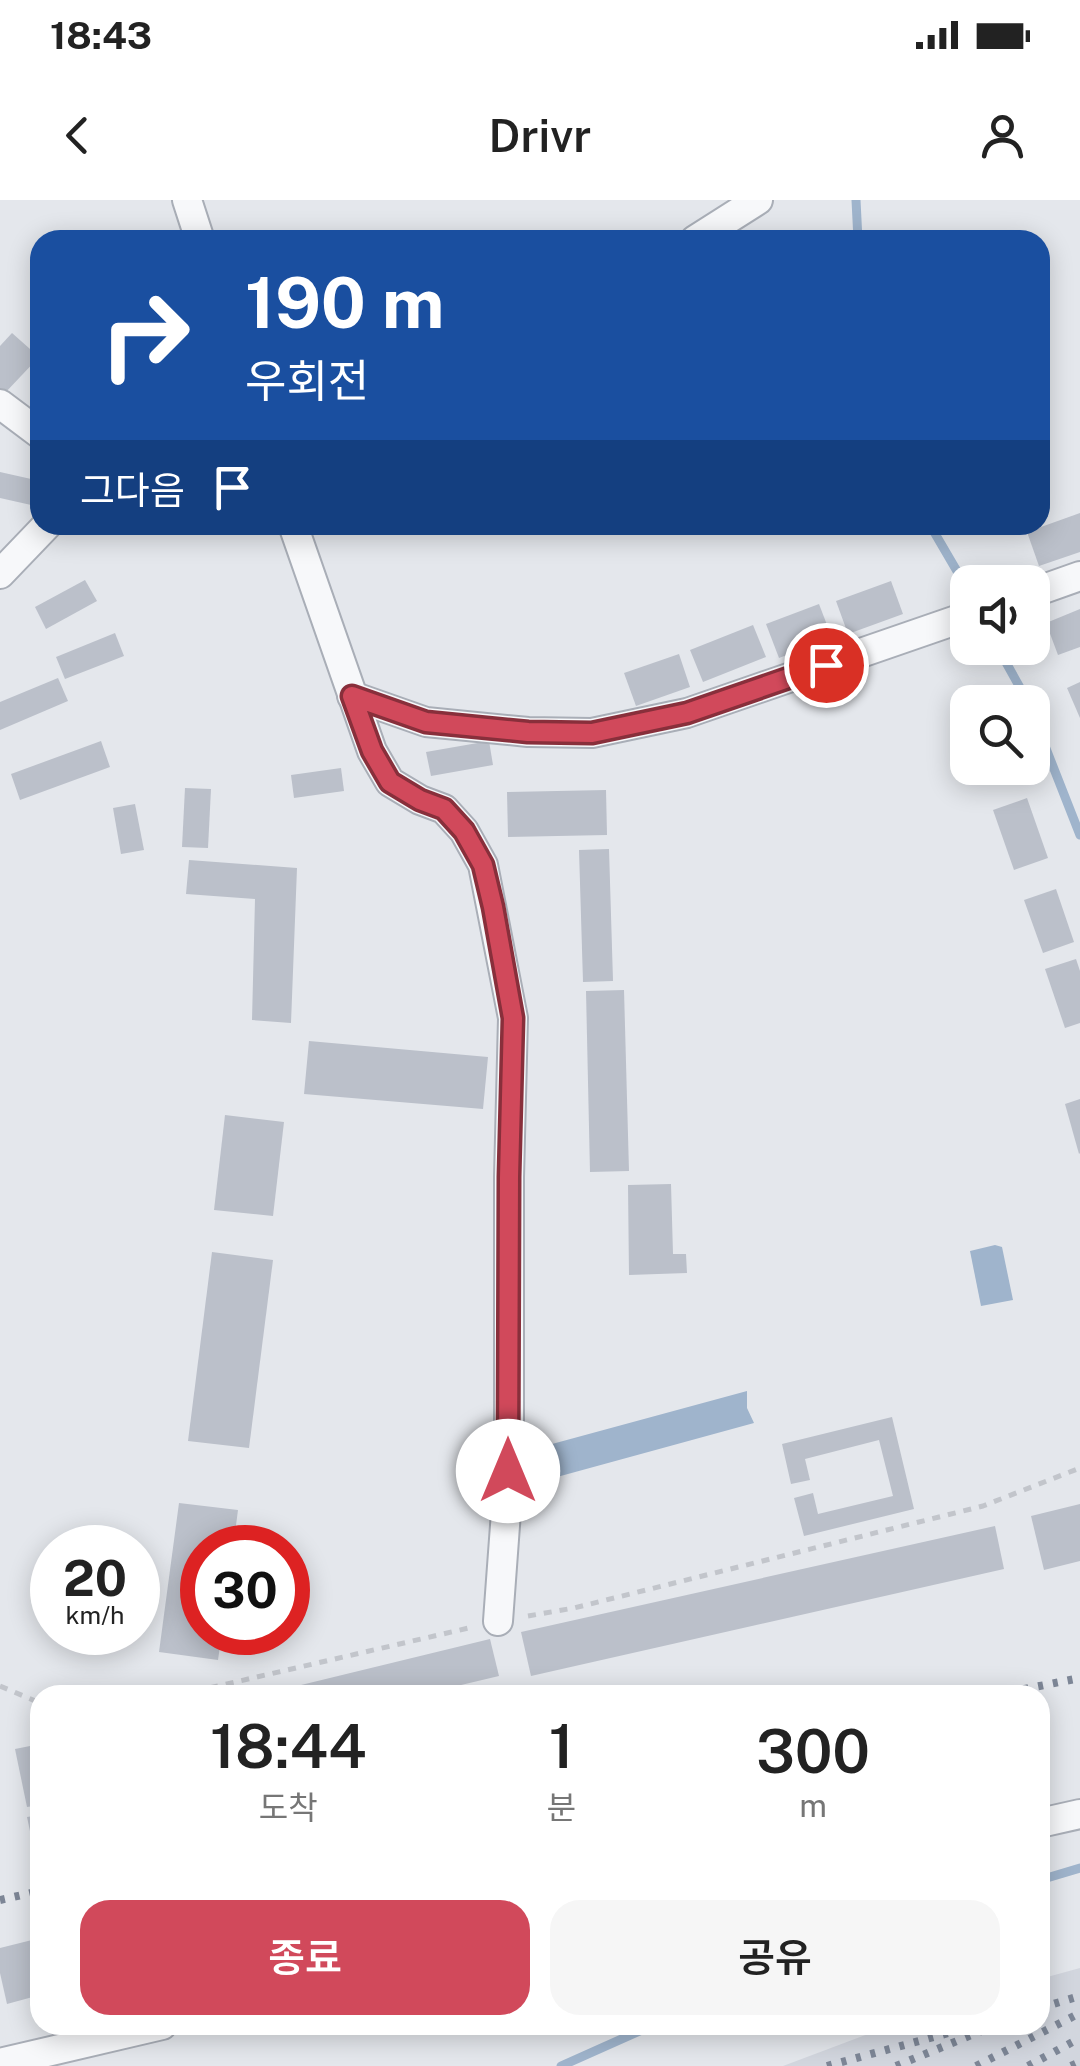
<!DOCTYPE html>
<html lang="ko">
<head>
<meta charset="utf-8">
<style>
	body { margin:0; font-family:"Public Sans","Noto Sans KR",sans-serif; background:#f6f6f6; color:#222; height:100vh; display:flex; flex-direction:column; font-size:38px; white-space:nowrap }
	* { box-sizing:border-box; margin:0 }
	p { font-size:32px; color:#767676 }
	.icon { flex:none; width:55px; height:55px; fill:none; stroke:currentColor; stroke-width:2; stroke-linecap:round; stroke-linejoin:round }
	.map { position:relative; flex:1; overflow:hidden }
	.details { position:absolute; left:30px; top:1485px; width:1020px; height:350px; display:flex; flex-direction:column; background:#fff; border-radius:30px; box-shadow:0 5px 25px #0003 }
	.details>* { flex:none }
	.banner { position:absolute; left:30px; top:30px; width:1020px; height:305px; border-radius:30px; box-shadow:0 5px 25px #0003; background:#1a4fa0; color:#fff; overflow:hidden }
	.tools { position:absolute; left:950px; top:365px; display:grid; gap:20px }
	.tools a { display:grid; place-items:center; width:100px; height:100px; border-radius:20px; background:#fff; box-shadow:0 5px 25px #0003; font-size:50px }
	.speed { position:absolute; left:30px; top:1325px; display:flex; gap:20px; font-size:50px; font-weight:700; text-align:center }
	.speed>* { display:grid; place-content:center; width:130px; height:130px; border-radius:50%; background:#fff; box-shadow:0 5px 25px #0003; line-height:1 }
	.speed small { font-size:25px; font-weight:400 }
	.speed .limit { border:15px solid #d22; background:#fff; color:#111 }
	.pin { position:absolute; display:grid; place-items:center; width:85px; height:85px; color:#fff; margin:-42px; border:5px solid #fff; border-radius:50%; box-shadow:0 2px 10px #0007 }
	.me { position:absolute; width:110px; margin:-55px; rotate:0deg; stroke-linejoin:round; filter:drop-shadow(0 0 8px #0008) }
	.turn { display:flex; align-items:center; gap:35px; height:210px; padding:0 50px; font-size:45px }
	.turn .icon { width:130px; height:130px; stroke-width:2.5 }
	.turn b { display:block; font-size:70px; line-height:85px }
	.then { display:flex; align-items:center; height:95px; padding:0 50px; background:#0003; gap:20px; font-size:38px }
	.eta { display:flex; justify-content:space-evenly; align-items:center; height:170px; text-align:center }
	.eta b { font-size:60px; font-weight:600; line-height:70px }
	.action { display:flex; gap:20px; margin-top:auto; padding:20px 50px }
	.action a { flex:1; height:115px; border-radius:30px; background:#d1495b; color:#fff; font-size:40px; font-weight:600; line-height:115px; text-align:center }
	.action a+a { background:#f6f6f6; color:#222 }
	.status { display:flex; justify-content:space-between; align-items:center; height:70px; padding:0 50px; background:#fff; direction:ltr }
	.status svg { height:28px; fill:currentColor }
	header { display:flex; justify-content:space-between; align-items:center; height:130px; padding:0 50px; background:#fff; font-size:45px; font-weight:600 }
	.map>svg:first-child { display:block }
	.built { fill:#d2d6de }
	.water { fill:#9fb4cc }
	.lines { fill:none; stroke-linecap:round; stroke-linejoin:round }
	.stream { stroke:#9fb4cc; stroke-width:9 }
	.building { fill:#bbc0ca }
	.street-casing { stroke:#a9aeb7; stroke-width:32 }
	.path { stroke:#c2c5cb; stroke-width:5; stroke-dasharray:8 8; stroke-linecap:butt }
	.street { stroke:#f7f8fa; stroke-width:28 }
	.rail { stroke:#7d8696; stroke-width:8; stroke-dasharray:5 10; stroke-linecap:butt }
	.route-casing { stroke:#882f3b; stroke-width:25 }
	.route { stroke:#d1495b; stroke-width:18 }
</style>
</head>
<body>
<div class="status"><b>18:43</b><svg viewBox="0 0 49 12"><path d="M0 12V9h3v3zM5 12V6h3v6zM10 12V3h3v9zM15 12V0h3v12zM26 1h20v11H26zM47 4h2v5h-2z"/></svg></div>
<header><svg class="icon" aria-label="back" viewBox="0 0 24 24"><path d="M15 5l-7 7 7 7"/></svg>Drivr<svg class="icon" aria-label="person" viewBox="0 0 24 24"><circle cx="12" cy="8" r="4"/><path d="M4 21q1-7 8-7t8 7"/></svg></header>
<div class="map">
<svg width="1080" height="1866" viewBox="0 0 1080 1866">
	<rect width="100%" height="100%" fill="#e4e7ec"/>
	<polygon class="built" points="1080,1768 1080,1866 783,1866 892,1825 1040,1825 1040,1779"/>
	<g class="water">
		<polygon points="995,1045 1002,1047 1013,1100 981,1106 970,1051"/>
		<polygon points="747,1191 747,1208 754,1223 546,1280 541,1247"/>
	</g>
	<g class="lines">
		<g class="stream">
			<polyline points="856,0 858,40"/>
			<polyline points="930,325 968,390"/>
			<polyline points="998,448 1028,502"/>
			<polyline points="1032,513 1080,635"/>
			<polyline points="1040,1680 1080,1668"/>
			<polyline points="561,1866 653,1825"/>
		</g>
	</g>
	<g class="building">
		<polygon points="12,133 39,157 4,194 0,189 0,146"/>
		<polygon points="0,272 40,281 40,307 0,298"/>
		<polygon points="1080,313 1080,352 1039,366 1027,332"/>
		<polygon points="85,380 97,401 46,429 35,407"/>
		<polygon points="891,381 903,414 848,434 836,401"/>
		<polygon points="819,404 832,438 779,458 766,424"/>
		<polygon points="1080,409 1080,447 1058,455 1046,423"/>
		<polygon points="753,425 766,457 703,482 690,450"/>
		<polygon points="115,433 124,456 65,479 56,457"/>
		<polygon points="679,454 690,487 636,506 624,473"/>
		<polygon points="58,478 68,501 0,530 0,502"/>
		<polygon points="1080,482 1080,518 1067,488"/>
		<polygon points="101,541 110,567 20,600 11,574"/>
		<polygon points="489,541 493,565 431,576 426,552"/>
		<polygon points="341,568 344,591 294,598 291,575"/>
		<polygon points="979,568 1024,568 984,582"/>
		<polygon points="185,588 211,589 208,648 182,647"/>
		<polygon points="606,590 607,635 508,637 507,592"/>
		<polygon points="1027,598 1048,658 1014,670 993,610"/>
		<polygon points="135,604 144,650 121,654 113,608"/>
		<polygon points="609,649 613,781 583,782 579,650"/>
		<polygon points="189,660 297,668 291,823 252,820 255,699 186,694"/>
		<polygon points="1056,689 1074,742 1043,753 1024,700"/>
		<polygon points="1076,759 1080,771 1080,823 1065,828 1045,769"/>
		<polygon points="624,790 629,971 590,972 586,791"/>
		<polygon points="309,841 488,857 483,909 304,894"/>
		<polygon points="1080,899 1080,953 1079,954 1065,904"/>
		<polygon points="225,915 284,922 273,1016 214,1010"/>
		<polygon points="671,984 673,1054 686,1054 687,1073 629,1075 628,985"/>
		<polygon points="212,1052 273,1060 249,1248 188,1241"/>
		<polygon points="892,1217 914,1309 804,1336 794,1298 813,1293 818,1314 893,1296 879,1240 805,1259 810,1280 791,1284 782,1244"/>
		<polygon points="179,1303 238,1310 233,1348 202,1348 202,1432 222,1432 218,1460 159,1452"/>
		<polygon points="1080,1304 1080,1361 1044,1370 1031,1316"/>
		<polygon points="995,1326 1004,1369 531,1476 521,1432"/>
		<polygon points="490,1439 499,1476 419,1495 260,1495"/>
		<polygon points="40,1544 40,1605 27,1607 15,1549"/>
		<polygon points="40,1615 40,1669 38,1669 27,1617"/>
		<polygon points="40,1738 40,1795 7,1804 0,1773 0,1748"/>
	</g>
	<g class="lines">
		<g class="street-casing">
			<g id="street">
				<polyline points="187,0 200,40"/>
				<polyline points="695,40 758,0"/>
				<polyline points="0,204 40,234"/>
				<polyline points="293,325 372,551 390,582 420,600 444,609 464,631 483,665 513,818 509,977 509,1271 498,1421"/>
				<polyline points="0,374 47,325"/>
				<polyline points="1032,393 1080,376"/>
				<polyline points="352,496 426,522 528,532 592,533 687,513 968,416"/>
				<polyline points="1040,1623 1080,1614"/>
				<polyline points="0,1863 162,1825"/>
			</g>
		</g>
		<g class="path">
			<polyline points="528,1416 574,1408 983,1306 1080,1268"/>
			<polyline points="0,1486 40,1503"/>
			<polyline points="179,1495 473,1427"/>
		</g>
		<use href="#street" class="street"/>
		<g class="rail">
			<polyline points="994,1495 1080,1478"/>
			<polyline points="0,1700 40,1691"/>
			<polyline points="1040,1808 1080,1796"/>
			<polyline points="827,1866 978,1825"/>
			<polyline points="896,1866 996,1825"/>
			<polyline points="976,1866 1080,1813"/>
			<polyline points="1028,1866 1080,1838"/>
			<polyline points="1071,1866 1080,1862"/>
		</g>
	</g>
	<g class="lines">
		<g class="route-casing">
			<polyline id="route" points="508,1271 509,977 513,818 493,707 483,665 464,631 444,609 420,600 390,582 372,551 352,496 426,522 528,532 592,533 687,513 826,465"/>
		</g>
		<use href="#route" class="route"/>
	</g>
</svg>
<div class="tools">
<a><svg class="icon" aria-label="sound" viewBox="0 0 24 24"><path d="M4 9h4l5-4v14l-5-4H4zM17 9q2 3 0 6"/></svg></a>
<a><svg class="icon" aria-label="search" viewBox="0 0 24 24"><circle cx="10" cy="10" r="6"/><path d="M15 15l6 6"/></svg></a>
</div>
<div class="speed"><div>20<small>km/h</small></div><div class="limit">30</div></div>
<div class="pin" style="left:826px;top:465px;background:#d93025"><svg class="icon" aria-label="arrive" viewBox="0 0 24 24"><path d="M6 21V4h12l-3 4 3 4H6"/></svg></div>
<svg class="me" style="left:508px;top:1271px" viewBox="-20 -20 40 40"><circle r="19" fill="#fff"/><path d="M0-13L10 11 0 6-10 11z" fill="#d1495b"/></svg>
<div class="banner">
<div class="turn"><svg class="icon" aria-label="right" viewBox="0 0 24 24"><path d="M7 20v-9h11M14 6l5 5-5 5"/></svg><div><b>190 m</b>우회전</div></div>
<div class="then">그다음<svg class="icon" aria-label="arrive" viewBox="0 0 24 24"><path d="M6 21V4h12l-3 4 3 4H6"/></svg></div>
</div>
<section class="details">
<div class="eta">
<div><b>18:44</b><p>도착</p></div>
<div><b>1</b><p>분</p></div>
<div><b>300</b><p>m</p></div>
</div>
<div class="action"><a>종료</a><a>공유</a></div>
</section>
</div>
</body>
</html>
